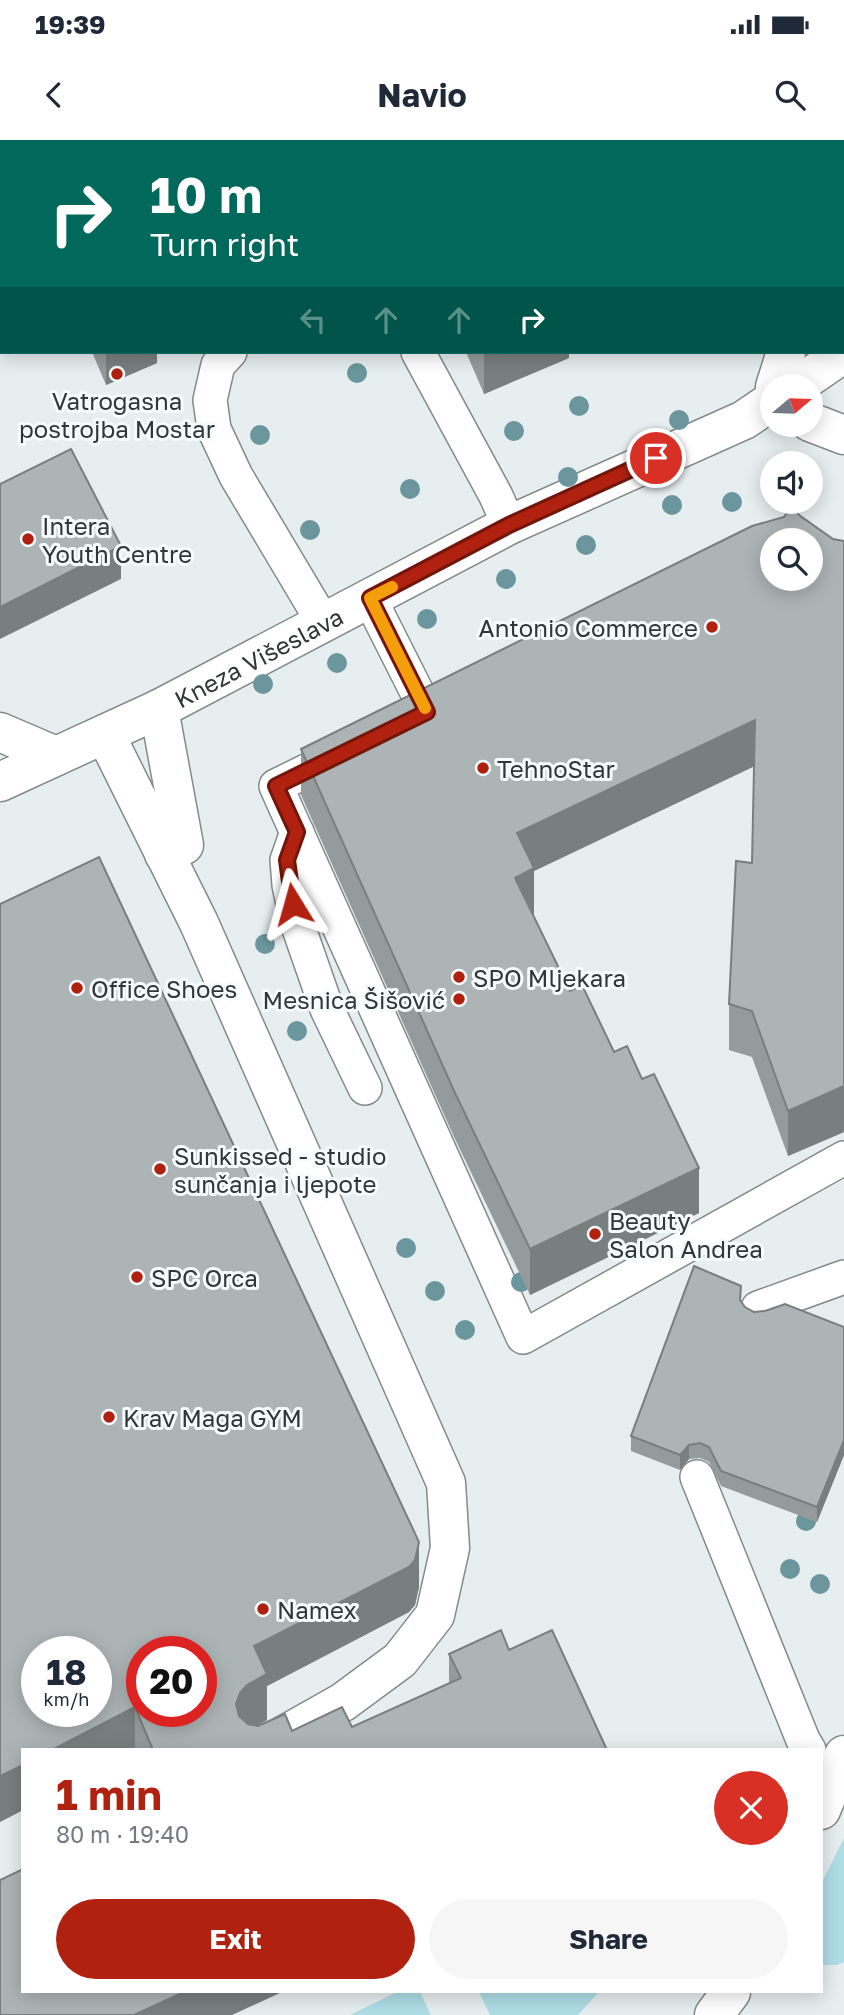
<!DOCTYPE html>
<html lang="en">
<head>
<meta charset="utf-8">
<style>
	body { margin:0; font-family:"Golos Text",sans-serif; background:#f6f6f7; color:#1f2937; height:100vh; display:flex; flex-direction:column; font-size:26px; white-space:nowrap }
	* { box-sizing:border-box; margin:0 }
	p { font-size:23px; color:#747a83 }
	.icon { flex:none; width:38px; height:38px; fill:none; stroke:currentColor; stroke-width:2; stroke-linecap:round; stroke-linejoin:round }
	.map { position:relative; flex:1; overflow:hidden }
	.panel { position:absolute; left:21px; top:1608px; width:802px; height:245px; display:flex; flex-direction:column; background:#fff; border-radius:0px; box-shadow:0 4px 18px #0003 }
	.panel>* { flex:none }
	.guide { position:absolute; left:0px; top:0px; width:845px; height:214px; box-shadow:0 4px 18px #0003; background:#00695c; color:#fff; overflow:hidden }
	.needle { width:46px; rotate:71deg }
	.controls { position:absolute; left:760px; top:234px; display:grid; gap:14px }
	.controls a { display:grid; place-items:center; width:63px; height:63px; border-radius:50%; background:#fff; box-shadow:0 4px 18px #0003; font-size:35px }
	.speed { position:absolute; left:21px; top:1496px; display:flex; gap:14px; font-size:35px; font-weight:700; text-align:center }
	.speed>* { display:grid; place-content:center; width:91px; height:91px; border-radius:50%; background:#fff; box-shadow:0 4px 18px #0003; line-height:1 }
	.speed small { font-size:18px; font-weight:400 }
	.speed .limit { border:10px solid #d22; background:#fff; color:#111 }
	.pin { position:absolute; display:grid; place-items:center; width:60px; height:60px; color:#fff; margin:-30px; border:4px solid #fff; border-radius:50%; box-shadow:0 2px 7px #0007 }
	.me { position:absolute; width:77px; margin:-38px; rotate:352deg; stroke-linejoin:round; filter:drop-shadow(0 0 5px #0008) }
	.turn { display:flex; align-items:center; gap:24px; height:147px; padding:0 35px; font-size:32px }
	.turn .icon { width:91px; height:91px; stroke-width:2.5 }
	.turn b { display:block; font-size:49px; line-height:60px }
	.lanes { display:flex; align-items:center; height:66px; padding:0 35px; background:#0003; justify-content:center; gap:35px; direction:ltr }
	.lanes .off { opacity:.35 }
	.round { display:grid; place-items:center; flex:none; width:74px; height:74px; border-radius:37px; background:#f6f6f7 }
	.overview { display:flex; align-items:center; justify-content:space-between; height:119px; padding:0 35px }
	h1 { font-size:42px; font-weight:700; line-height:52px; color:#b02110 }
	.cta { display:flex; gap:14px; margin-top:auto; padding:14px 35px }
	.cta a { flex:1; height:80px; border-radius:42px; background:#b02110; color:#fff; font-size:28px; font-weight:700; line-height:80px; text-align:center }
	.cta a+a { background:#f6f6f7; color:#1f2937 }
	.status { display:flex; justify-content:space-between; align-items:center; height:49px; padding:0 35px; background:#fff; direction:ltr }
	.status svg { height:19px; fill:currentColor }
	header { display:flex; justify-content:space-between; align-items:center; height:91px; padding:0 35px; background:#fff; font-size:32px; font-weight:700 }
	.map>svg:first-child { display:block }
	.green { fill:#afdde6 }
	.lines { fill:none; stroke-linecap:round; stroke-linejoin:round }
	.lane-casing { stroke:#838a8b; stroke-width:36 }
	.street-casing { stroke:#838a8b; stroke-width:41 }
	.secondary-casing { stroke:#838a8b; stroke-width:41 }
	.lane { stroke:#fff; stroke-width:33 }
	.street { stroke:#fff; stroke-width:38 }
	.secondary { stroke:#fff; stroke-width:38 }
	.tree { fill:#6c969d }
	.wall { fill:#959b9c }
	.shaded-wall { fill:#797e7f }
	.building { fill:#adb4b5; stroke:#797e7f; stroke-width:2; fill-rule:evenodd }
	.route-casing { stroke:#72150a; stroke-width:18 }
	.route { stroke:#b02110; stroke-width:12 }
	.slow { stroke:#f59e0b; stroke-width:12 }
	.poi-dot { fill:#b02110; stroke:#f4fcfd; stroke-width:2.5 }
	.labels { text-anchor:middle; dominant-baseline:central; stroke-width:6; stroke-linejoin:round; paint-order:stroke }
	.poi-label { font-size:24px; fill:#333637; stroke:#f4fcfd; text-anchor:start }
	.street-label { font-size:24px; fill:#333637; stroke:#f4fcfd }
</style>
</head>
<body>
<div class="status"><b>19:39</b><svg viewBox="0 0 49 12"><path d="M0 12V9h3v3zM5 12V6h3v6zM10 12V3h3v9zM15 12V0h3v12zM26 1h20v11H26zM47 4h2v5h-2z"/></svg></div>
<header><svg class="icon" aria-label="back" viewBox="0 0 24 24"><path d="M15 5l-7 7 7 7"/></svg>Navio<svg class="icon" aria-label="search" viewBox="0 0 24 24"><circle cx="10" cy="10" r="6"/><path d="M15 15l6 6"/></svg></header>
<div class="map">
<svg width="844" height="1875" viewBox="0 0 844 1875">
	<rect width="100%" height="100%" fill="#e7eef0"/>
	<g class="green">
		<polygon points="844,1698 844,1822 837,1825 821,1825 821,1744"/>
		<polygon points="397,1852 420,1852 431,1875 350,1875"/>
		<polygon points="479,1852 599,1852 578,1875 490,1875"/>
	</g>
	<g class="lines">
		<g class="lane-casing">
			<g id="lane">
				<polyline points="230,212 218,225 210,260 214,289 236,336 323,482"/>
				<polyline points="418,212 496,356 509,385"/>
				<polyline points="370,459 427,572"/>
				<polyline points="341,614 276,646 523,1197 844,1018"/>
				<polyline points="297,692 287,720 289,745 297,783 327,869 365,948"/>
				<polyline points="758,1168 844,1137"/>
				<polyline points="697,1337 803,1600 809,1610"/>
			</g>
		</g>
		<g class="street-casing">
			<g id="street">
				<polyline points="743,0 743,2"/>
				<polyline points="159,569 184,705 164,714"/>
				<polyline points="0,592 56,616"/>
				<polyline points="105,594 199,783 446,1343 450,1408 435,1475 400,1520 343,1562 258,1610"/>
			</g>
		</g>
		<g class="secondary-casing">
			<g id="secondary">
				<polyline points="775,247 786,212"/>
				<polyline points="795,247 844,213"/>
				<polyline points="810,282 844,295"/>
				<path id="s1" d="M0,642L159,569L509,385L744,280L772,261"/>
				<polyline points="821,1670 844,1615"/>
				<polyline points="714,1875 731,1852"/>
			</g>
		</g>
		<use href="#lane" class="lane"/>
		<use href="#street" class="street"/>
		<use href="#secondary" class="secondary"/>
	</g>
	<g class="tree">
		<circle cx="357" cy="233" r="10"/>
		<circle cx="579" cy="266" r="10"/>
		<circle cx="679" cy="280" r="10"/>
		<circle cx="514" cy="291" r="10"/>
		<circle cx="260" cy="295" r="10"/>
		<circle cx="568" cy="337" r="10"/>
		<circle cx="410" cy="349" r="10"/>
		<circle cx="732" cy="362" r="10"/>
		<circle cx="672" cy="365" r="10"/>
		<circle cx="310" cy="390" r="10"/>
		<circle cx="586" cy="405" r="10"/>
		<circle cx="506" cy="439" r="10"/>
		<circle cx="427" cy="479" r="10"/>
		<circle cx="337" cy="523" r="10"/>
		<circle cx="263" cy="544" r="10"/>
		<circle cx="265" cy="804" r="10"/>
		<circle cx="297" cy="891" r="10"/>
		<circle cx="406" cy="1108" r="10"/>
		<circle cx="521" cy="1142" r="10"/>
		<circle cx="435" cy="1151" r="10"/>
		<circle cx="465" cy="1190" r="10"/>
		<circle cx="806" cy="1381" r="10"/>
		<circle cx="790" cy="1429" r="10"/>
		<circle cx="820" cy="1444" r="10"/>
	</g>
	<g class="wall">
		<polygon points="92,212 157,212 157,223 106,245"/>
		<polygon points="466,212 569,212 569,218 484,254"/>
		<polygon points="799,375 833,399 844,401 844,992 788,1016 752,917 729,910 729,864 752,723 754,626 534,731 534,774 533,774 570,851 614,912 699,1073 530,1155 455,999 301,655 301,609"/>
		<polygon points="0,764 419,1447 415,1465 409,1472 267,1546 267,1580 257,1586 292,1591 352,1587 449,1543 449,1514 509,1510 607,1610 23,1610 23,1670 0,1682"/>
		<polygon points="741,1161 745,1167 754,1172 844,1187 844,1315 817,1382 721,1346 709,1322 700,1318 689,1319 680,1330 631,1311 631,1296"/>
	</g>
	<g class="shaded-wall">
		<polygon points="106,212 157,212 157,223 106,245"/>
		<polygon points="488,212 569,212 569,218 484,254 484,213"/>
		<polygon points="121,406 121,439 0,499 0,467"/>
		<polygon points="755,580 755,626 534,731 534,774 515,783 515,738 517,693"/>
		<polygon points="844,946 844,992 788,1016 788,971"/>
		<polygon points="699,1028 699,1073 530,1155 530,1109"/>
		<polygon points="844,1300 844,1315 817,1382 817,1367"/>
		<polygon points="689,1305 689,1319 680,1330 680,1315"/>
		<polygon points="419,1402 419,1447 415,1465 409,1472 267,1546 267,1580 247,1591 240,1598 236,1564 254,1506"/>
		<polygon points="135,1567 135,1610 52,1610"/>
		<polygon points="23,1625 23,1670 0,1682 0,1636"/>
		<polygon points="184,1852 282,1852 232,1875 134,1875"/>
	</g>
	<g class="building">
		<polygon points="136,0 698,0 699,2 132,2"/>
		<polygon points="71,309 121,406 0,467 0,344"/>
		<path d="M792,365L799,375L833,399L844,401V946L788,971L752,871L729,864L736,721L752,723L755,580L517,693L534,728L515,738L570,851L582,845L614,912L627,906L642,939L654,934L699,1028L530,1109L455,953L301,609L752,386L784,377ZM772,401H810V439H772Z"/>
		<path d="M99,717L419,1402L415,1420L409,1427L254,1506L267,1534L247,1545L240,1553L236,1564L239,1576L248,1584L258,1586L285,1574L292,1591L342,1567L352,1587L461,1538L449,1514L501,1490L509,1510L552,1490L607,1610H153L135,1567L52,1610H23V1625L0,1636V764ZM37,1512H96V1572H37ZM142,1512H201V1572H142Z"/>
		<polygon points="694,1126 741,1146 740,1160 745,1167 754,1172 765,1171 785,1164 844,1187 844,1300 817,1367 721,1331 709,1307 700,1303 689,1305 680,1315 631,1296"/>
		<polygon points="23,1729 23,1852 184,1852 134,1875 0,1875 0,1740"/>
	</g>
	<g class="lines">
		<g class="route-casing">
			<polyline id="route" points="293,764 287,720 297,692 276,646 427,572 370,458 509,385 656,318"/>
		</g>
		<use href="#route" class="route"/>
		<polyline class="slow" points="392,447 370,458 425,568"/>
	</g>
	<g class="poi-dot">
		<circle cx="117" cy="234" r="7"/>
		<circle cx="28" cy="399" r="7"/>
		<circle cx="712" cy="487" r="7"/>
		<circle cx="483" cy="628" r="7"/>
		<circle cx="459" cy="837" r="7"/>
		<circle cx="77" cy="848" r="7"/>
		<circle cx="459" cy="859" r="7"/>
		<circle cx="160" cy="1029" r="7"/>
		<circle cx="595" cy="1094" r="7"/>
		<circle cx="137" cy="1137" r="7"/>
		<circle cx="109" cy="1277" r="7"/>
		<circle cx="263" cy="1469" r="7"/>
	</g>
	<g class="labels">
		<g class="poi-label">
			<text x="117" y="260" text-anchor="middle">Vatrogasna<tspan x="117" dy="28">postrojba Mostar</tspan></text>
			<text x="42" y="385">Intera<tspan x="42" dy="28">Youth Centre</tspan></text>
			<text x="698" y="487" text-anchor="end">Antonio Commerce</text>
			<text x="497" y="628">TehnoStar</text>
			<text x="473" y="837">SPO Mljekara</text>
			<text x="91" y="848">Office Shoes</text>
			<text x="445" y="859" text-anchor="end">Mesnica Šišović</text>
			<text x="174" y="1015">Sunkissed - studio<tspan x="174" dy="28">sunčanja i ljepote</tspan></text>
			<text x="609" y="1080">Beauty<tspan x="609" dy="28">Salon Andrea</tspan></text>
			<text x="151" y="1137">SPC Orca</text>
			<text x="123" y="1277">Krav Maga GYM</text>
			<text x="277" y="1469">Namex</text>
		</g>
		<g class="street-label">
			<text stroke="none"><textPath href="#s1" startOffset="287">Kneza Višeslava</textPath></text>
		</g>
	</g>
</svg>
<div class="controls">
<a><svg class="needle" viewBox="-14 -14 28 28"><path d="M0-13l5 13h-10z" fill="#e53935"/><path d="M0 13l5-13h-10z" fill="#747a83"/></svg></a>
<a><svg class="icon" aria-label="sound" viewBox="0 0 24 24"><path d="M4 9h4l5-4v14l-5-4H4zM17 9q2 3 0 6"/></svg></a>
<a><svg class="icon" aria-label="search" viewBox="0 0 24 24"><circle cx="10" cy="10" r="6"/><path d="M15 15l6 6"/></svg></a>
</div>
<div class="speed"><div>18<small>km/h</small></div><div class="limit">20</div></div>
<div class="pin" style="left:656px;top:318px;background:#d93025"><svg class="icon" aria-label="arrive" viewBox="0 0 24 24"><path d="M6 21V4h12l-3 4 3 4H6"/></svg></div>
<svg class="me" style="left:293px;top:764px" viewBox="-20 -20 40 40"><path d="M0-17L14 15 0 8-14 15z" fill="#b02110" stroke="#fff" stroke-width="4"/></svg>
<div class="guide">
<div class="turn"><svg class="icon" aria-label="right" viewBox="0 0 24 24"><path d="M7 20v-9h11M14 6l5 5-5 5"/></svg><div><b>10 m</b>Turn right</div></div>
<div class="lanes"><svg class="icon off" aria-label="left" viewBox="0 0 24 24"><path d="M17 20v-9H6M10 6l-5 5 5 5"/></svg><svg class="icon off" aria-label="ahead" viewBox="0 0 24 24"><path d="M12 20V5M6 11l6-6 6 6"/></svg><svg class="icon off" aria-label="ahead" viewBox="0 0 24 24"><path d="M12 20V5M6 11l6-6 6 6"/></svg><svg class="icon" aria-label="right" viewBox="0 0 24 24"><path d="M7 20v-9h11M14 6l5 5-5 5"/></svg></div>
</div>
<section class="panel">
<div class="overview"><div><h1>1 min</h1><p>80 m · 19:40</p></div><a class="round" style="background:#d93025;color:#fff"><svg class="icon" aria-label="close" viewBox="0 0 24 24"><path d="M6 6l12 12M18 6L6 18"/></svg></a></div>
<div class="cta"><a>Exit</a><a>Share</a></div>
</section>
</div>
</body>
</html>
